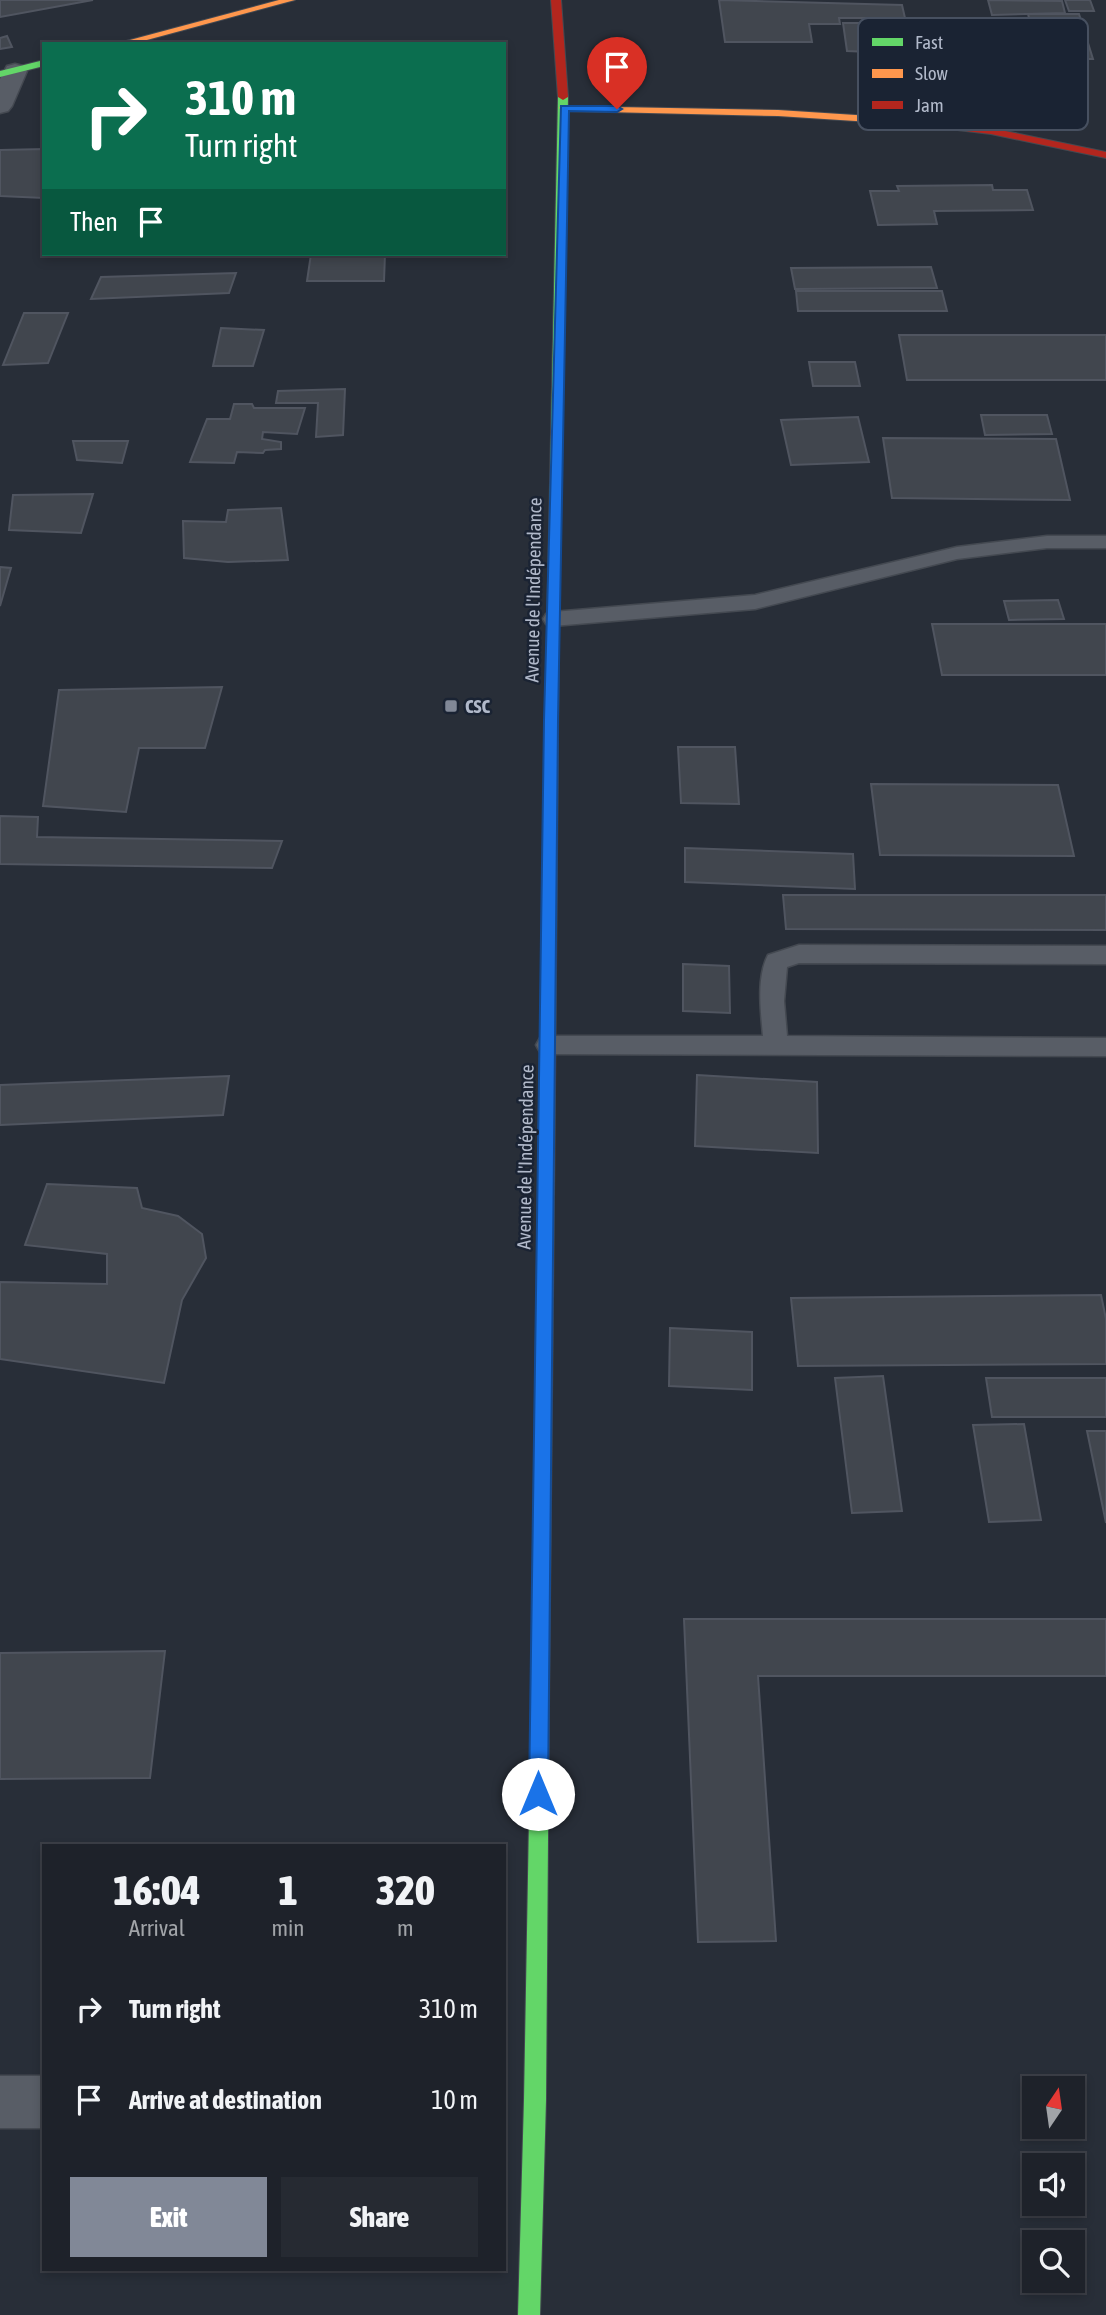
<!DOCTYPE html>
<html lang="en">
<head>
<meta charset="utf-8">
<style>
	body { margin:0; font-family:"Asap Condensed",sans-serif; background:#262a32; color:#f1f3f6; height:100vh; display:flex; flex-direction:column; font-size:26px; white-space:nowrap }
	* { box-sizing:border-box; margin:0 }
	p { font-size:23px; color:#a1a4a8 }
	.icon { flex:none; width:38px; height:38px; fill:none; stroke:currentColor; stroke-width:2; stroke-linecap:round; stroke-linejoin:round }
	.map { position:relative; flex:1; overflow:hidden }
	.drawer { position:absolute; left:42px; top:1844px; width:464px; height:427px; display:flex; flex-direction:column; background:#1e222a; border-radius:0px; box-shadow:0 4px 10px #0003,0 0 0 2px #3c3f47 }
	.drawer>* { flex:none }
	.banner { position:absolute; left:42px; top:42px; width:464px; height:214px; border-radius:0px; box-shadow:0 4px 10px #0003,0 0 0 2px #3c3f47; background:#0b6e4f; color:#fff; overflow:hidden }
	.needle { width:46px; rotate:13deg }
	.buttons { position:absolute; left:1022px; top:2076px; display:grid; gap:14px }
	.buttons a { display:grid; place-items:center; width:63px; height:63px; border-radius:0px; background:#1e222a; box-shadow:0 4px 10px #0003,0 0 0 2px #3c3f47; font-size:35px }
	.pin { position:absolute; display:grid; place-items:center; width:60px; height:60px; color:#fff; margin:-72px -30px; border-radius:50% 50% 50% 0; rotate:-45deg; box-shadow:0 0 7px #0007 }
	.pin .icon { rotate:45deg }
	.me { position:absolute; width:77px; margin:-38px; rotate:0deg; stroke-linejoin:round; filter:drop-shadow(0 0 5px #0008) }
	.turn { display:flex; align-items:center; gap:24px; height:147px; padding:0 28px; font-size:32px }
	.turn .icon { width:91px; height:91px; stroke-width:2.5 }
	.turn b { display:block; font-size:49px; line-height:60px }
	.then { display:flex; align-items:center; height:66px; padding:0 28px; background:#0003; gap:14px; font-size:26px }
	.eta { display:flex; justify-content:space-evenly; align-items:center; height:119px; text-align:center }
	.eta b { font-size:42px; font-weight:800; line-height:49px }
	.action { display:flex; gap:14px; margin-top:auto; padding:14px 28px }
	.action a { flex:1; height:80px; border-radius:0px; background:#818897; color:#fff; font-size:28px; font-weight:800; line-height:80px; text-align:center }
	.action a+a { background:#262a32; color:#f1f3f6 }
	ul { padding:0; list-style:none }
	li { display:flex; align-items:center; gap:21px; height:91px; padding:0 28px }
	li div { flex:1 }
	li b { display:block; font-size:26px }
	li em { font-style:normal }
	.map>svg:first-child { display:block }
	.building { fill:#41464e; stroke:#505560; stroke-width:2 }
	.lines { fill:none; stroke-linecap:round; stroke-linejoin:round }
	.lane-casing { stroke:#444951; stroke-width:3 }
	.street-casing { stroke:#444951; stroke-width:3 }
	.fast-casing { stroke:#444951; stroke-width:2 }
	.slow-casing { stroke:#444951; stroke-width:2 }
	.jam-casing { stroke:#444951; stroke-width:2 }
	.lane { fill:#585d66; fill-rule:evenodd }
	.street { fill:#585d66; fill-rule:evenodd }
	.fast { fill:#63d668; fill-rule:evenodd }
	.slow { fill:#ff974d; fill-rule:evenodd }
	.jam { fill:#b3261e; fill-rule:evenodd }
	.route { fill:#1a73e8; stroke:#114b97; stroke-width:2 }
	.poi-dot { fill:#818897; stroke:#1a2333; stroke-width:2.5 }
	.labels { text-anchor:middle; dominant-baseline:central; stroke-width:5; stroke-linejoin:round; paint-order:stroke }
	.street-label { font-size:19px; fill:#b1b9ca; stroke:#1a2333 }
	.poi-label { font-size:19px; font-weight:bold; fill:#b1b9ca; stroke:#1a2333; text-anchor:start }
	.key { fill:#1a2333; stroke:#475060; stroke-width:2 }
	.key-label { font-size:19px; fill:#b1b9ca }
</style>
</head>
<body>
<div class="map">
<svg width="1106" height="2315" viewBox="0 0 1106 2315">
	<rect width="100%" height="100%" fill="#282e38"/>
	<g class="building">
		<polygon points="0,0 93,0 0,17"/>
		<polygon points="719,0 902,5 905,18 839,18 840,24 809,24 812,42 725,42"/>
		<polygon points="988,0 1062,1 1065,13 992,15"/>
		<polygon points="1065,0 1090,0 1094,11 1069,11"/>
		<polygon points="1028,14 1079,14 1093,59 1024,59 1013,18 1029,18"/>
		<polygon points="843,23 896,23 898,35 1000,36 1005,58 871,57 870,52 847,51"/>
		<polygon points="7,36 12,47 0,49 0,38"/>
		<polygon points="44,149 44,198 0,196 0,150"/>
		<polygon points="992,185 993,190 1027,190 1033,210 934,211 937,224 878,225 870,191 899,191 897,186"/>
		<polygon points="311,254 385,254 384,281 307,281"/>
		<polygon points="931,267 937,288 795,289 791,268"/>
		<polygon points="236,273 229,293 91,299 101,277"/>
		<polygon points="796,291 942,291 947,311 798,311"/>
		<polygon points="24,313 68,313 48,363 3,365"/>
		<polygon points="221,328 264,330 253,366 213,366"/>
		<polygon points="899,335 1106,335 1106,380 907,380"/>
		<polygon points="809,362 855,362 860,386 813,386"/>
		<polygon points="345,389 343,435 316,437 318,403 276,403 278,391"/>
		<polygon points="234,404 252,404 254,408 305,408 297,434 263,432 262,439 281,442 281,449 265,450 263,453 237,452 234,463 190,462 207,419 230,419"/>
		<polygon points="981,415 1047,415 1052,434 985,435"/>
		<polygon points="858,417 869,462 791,465 781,420"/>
		<polygon points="883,438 1056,439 1070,500 892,498"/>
		<polygon points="73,441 128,441 122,463 77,460"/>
		<polygon points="93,494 81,533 9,530 13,495"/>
		<polygon points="281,508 288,560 228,562 184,558 183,521 226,522 228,510"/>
		<polygon points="0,567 11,568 0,606"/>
		<polygon points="1058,600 1064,619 1009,620 1004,601"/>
		<polygon points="932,624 1106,624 1106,675 942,675"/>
		<polygon points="222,687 205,748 139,748 126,812 43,806 59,690"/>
		<polygon points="678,747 735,747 739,804 681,803"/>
		<polygon points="871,784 1058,785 1074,856 880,855"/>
		<polygon points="0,816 38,817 37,837 282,841 272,868 0,864"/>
		<polygon points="685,848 853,854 855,889 685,882"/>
		<polygon points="783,895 1106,895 1106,930 786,929"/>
		<polygon points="683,964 729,966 730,1013 683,1011"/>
		<polygon points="697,1075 817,1082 818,1153 695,1146"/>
		<polygon points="229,1076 223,1115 0,1125 0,1085"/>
		<polygon points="47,1184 137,1188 142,1208 178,1216 202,1234 206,1258 182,1300 164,1383 0,1359 0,1282 107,1284 107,1254 25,1245"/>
		<polygon points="1101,1295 1106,1319 1106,1364 798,1366 791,1298"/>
		<polygon points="670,1328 752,1332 752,1390 669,1386"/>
		<polygon points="883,1376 902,1511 852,1513 835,1378"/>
		<polygon points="986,1378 1106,1378 1106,1417 992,1417"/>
		<polygon points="1024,1424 1041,1520 989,1522 973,1425"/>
		<polygon points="1087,1431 1106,1431 1106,1523"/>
		<polygon points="684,1619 1106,1619 1106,1676 758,1676 776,1941 698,1942"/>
		<polygon points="165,1651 150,1778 0,1779 0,1653"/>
	</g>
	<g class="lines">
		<g class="lane-casing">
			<g id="lane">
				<polygon points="1047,536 1106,536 1106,548 1047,548 957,559 755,609 553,626 546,624 543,619 546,614 553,612 755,595 957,547"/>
				<path d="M799,945L1106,946V964L799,963L787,967L784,1001L787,1036L1106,1038V1056L548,1054L540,1052L536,1045L540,1038L548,1036H763C761,1012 756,978 768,955Z"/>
			</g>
		</g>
		<g class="street-casing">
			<g id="street">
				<polygon points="15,64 23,66 27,71 12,106 8,111 0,113 0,79 7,66"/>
				<rect x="0" y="2076" width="44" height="52"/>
			</g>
		</g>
		<g class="fast-casing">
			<g id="fast">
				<polygon points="44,60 44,66 0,77 0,71"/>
				<polygon points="563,94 568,97 559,627 553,631 547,627 558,97"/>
				<polygon points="540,1699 547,1701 549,1708 546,2100 540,2315 518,2315 524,2100 531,1708 533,1701"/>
			</g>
		</g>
		<g class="slow-casing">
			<g id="slow">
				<polygon points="279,0 295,0 132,44 115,44"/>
				<polygon points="561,106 778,110 902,118 907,121 902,124 778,116 564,111 559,108"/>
				<polygon points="547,1091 552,1093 555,1097 549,1708 547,1715 540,1717 533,1715 531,1708 539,1097 542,1093"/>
			</g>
		</g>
		<g class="jam-casing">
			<g id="jam">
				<polygon points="551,0 561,0 568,97 563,100 558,97"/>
				<polygon points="902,118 991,128 1106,152 1106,158 991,134 899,123 897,121"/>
				<polygon points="553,623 559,627 555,1097 552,1101 542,1101 539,1097 547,627"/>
			</g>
		</g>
		<use href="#lane" class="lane"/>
		<use href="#street" class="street"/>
		<use href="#fast" class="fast"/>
		<use href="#slow" class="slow"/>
		<use href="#jam" class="jam"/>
	</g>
	<polygon class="route" points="561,106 617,106 622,109 617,112 569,111 558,720 548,1794 545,1801 538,1804 532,1801 529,1794 544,720"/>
	<rect class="poi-dot" x="444" y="699" width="14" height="14" rx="3.5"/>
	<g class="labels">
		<g class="street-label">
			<text transform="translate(533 590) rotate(-89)">Avenue de l'Indépendance</text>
			<text transform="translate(525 1157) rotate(-89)">Avenue de l'Indépendance</text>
		</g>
		<g class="poi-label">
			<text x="465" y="706">CSC</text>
		</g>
	</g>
	<rect x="858" y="18" width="230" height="112" rx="10" class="key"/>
	<rect x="872" y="38" width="31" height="8" fill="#63d668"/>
	<rect x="872" y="69" width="31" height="9" fill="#ff974d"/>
	<rect x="872" y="101" width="31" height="8" fill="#b3261e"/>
	<g class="key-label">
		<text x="915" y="49">Fast</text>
		<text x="915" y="80">Slow</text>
		<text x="915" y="112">Jam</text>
	</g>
</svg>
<div class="buttons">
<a><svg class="needle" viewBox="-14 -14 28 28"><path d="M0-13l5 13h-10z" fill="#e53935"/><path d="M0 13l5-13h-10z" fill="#a1a4a8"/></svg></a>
<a><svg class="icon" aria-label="sound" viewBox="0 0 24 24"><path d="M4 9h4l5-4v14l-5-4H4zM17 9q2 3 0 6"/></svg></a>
<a><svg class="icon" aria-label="search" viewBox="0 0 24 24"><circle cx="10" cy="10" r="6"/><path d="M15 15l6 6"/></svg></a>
</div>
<div class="pin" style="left:617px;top:109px;background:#d93025"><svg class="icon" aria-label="arrive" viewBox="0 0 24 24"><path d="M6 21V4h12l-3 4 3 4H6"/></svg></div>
<svg class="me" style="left:538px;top:1794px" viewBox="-20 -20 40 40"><circle r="19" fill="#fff"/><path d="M0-13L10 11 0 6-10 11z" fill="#1a73e8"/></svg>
<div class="banner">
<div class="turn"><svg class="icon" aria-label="right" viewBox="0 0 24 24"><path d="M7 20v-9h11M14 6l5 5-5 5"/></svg><div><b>310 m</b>Turn right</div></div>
<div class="then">Then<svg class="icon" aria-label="arrive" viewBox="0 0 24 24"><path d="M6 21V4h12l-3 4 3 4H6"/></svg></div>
</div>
<section class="drawer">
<div class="eta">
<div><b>16:04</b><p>Arrival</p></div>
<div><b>1</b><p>min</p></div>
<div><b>320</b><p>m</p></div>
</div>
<ul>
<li><svg class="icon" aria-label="right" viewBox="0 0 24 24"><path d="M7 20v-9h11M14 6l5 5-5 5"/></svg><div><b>Turn right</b></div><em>310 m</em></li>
<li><svg class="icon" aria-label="arrive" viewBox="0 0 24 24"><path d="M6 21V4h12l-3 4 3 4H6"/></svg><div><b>Arrive at destination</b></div><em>10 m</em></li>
</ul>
<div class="action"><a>Exit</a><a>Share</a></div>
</section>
</div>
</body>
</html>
